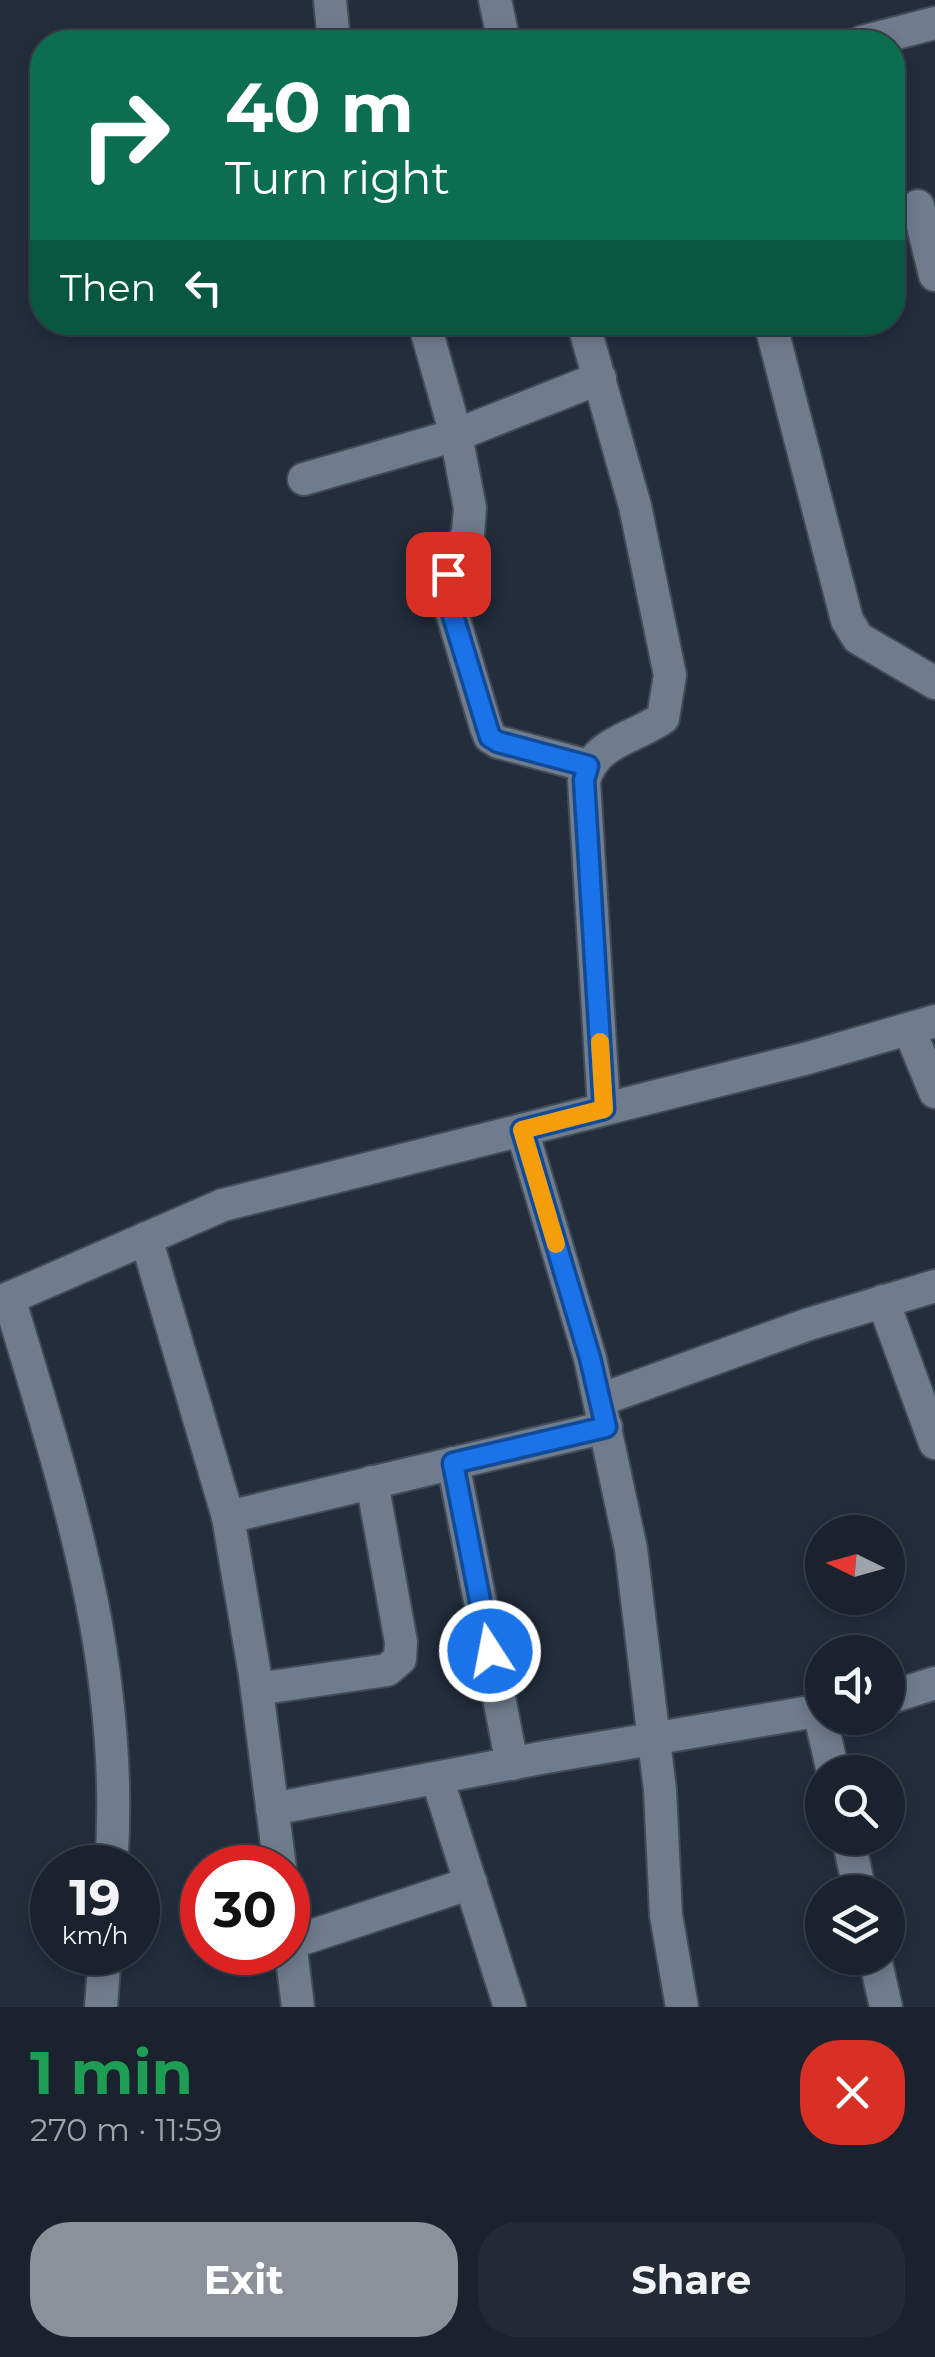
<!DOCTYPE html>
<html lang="en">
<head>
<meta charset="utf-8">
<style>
	body { margin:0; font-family:Montserrat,sans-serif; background:#232a35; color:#f1f3f6; height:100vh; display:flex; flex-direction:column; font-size:38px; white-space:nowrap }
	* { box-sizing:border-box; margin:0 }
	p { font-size:32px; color:#9fa4aa }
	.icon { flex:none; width:55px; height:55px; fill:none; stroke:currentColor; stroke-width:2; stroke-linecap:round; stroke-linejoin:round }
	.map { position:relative; height:2007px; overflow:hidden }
	.sheet { display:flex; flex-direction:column; background:#1a222d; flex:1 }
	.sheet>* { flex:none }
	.hud { position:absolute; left:30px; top:30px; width:875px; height:305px; border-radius:40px; box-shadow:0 5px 15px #0003,0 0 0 2px #383f49; background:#0b6e4f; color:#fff; overflow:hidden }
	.needle { width:65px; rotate:275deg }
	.buttons { position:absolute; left:805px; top:1515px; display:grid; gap:20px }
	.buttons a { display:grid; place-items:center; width:100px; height:100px; border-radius:50%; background:#1a222d; box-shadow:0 5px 15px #0003,0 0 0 2px #383f49; font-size:50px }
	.speed { position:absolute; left:30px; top:1845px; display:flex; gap:20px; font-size:50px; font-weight:700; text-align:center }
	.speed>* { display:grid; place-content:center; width:130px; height:130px; border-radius:50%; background:#1a222d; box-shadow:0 5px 15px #0003,0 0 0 2px #383f49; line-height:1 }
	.speed small { font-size:25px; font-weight:400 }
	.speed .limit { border:15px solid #d22; background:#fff; color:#111 }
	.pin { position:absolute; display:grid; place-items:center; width:85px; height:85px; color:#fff; margin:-42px; border-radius:20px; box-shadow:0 5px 15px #0006 }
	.me { position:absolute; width:110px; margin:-55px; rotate:349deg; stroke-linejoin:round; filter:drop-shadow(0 0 8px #0008) }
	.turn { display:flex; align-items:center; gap:35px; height:210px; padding:0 30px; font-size:45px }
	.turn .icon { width:130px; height:130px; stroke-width:2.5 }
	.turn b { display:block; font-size:70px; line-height:85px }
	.then { display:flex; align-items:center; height:95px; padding:0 30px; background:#0003; gap:20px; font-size:38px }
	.round { display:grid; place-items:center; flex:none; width:105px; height:105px; border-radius:40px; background:#232a35 }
	.headline { display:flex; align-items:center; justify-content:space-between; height:170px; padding:0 30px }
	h1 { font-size:60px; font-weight:700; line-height:75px; color:#1e9e55 }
	.cta { display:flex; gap:20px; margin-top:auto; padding:20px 30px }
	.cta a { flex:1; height:115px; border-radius:40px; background:#8c9099; color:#fff; font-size:40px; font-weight:700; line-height:115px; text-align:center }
	.cta a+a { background:#232a35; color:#f1f3f6 }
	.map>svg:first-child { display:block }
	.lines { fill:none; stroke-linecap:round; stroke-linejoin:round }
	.minor-casing { stroke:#424b57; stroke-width:36 }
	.minor { stroke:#6f7c8d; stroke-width:32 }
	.route-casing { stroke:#114b97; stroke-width:25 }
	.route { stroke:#1a73e8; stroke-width:18 }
	.slow { stroke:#f59e0b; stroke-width:18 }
</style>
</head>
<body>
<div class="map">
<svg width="935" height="2007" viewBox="0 0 935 2007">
	<rect width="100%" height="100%" fill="#232d3c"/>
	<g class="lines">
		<g class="minor-casing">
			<g id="minor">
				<polyline points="330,0 334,42"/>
				<polyline points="495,0 504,42"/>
				<polyline points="862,42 935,23"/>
				<polyline points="918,206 935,275"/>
				<polyline points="424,322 456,435 470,508 468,533 449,574 447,596 486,727 490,737 498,742 588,766"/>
				<path d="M583,322L635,506L670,675L663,718C633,739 595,741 584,781L604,1109"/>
				<polyline points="770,322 847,620 858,638 935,683"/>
				<polyline points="304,479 456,435 600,378"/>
				<polyline points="909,1029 935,1092"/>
				<polyline points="522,1130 590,1358 631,1549 660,1790 666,1915 682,2007"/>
				<polyline points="146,1238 228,1517 255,1675 280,1868"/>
				<path d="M9,1298C66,1489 126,1666 111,1868"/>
				<polyline points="883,1301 935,1443"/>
				<polyline points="0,1302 223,1205 808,1058 935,1021"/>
				<polyline points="600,1400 809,1324 935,1286"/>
				<polyline points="453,1463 512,1764"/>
				<polyline points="228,1517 606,1427"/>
				<polyline points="257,1689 387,1670 400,1659 401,1642 372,1482"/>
				<polyline points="888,1698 935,1683"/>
				<polyline points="819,1711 833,1772"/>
				<polyline points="437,1778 510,2007"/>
				<polyline points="272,1809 546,1757 822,1710"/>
				<polyline points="848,1838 860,1892"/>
				<polyline points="288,1925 298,2007"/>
				<polyline points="290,1943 471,1883"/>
				<polyline points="875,1958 886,2007"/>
				<polyline points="101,2007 105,1952"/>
			</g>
		</g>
		<use href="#minor" class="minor"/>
	</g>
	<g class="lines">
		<g class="route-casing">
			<polyline id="route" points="448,574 447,596 490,737 498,742 588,766 584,780 604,1109 522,1130 590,1358 606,1427 453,1463 490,1651"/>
		</g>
		<use href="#route" class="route"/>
		<polyline class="slow" points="556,1244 522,1130 604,1109 600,1042"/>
	</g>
</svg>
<div class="buttons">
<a><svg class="needle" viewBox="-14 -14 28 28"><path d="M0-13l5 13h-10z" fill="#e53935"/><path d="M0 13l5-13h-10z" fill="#9fa4aa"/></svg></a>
<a><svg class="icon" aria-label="sound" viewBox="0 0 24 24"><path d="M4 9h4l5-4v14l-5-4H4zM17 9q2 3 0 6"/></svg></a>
<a><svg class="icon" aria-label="search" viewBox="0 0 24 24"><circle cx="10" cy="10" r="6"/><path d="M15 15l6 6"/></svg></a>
<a><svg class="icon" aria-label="layers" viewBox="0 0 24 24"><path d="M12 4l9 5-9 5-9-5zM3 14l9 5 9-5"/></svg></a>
</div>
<div class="speed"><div>19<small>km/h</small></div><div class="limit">30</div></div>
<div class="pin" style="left:448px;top:574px;background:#d93025"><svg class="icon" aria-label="arrive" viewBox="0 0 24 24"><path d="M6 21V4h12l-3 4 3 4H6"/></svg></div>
<svg class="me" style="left:490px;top:1651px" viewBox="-20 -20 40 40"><circle r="17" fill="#1a73e8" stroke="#fff" stroke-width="3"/><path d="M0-11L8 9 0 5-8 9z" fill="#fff"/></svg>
<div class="hud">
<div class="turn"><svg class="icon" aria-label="right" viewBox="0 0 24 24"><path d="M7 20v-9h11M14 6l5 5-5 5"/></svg><div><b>40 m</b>Turn right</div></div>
<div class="then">Then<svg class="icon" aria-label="left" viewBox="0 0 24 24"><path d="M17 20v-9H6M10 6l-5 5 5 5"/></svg></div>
</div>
</div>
<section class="sheet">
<div class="headline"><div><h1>1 min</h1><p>270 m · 11:59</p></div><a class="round" style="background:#d93025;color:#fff"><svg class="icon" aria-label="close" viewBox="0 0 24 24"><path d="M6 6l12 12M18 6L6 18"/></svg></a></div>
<div class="cta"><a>Exit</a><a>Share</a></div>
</section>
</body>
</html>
